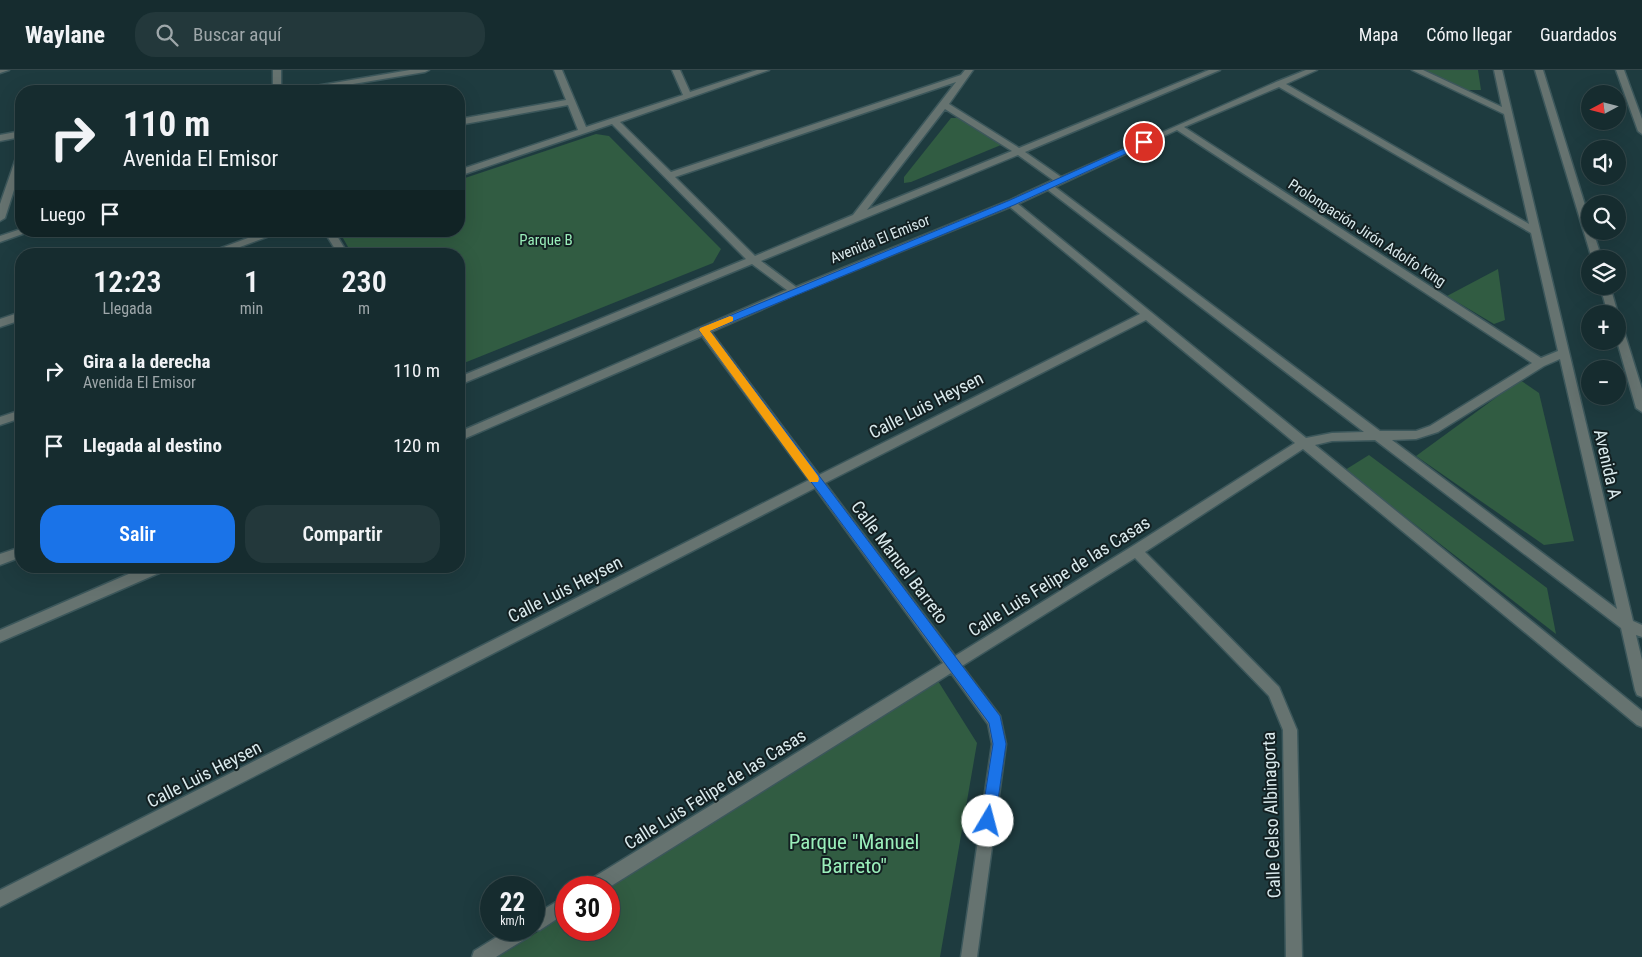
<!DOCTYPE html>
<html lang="es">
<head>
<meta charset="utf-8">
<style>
	body { margin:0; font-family:"Roboto Condensed",sans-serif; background:#23383b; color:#f1f3f6; height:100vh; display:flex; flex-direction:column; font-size:19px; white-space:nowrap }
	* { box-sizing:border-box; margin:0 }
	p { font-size:16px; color:#9ea7aa }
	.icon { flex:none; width:28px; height:28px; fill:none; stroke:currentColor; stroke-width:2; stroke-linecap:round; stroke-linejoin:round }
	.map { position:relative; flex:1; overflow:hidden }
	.panel { position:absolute; left:15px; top:178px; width:450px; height:325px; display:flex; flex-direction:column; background:#162c2f; border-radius:20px; box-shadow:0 5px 20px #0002,0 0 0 1px #35484b }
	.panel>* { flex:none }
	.top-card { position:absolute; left:15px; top:15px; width:450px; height:152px; border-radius:20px; box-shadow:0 5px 20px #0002,0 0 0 1px #35484b; background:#162c2f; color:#f1f3f6; overflow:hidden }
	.needle { width:32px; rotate:263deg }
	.buttons { position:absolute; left:1581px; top:15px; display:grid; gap:10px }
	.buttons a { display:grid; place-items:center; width:45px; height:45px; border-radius:50%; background:#162c2f; box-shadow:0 5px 20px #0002,0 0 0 1px #35484b; font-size:25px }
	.speed { position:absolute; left:480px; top:806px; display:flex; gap:10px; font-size:25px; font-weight:700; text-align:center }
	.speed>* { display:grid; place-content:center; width:65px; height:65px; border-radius:50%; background:#162c2f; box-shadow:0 5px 20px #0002,0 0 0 1px #35484b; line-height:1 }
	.speed small { font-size:12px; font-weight:400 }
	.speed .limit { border:8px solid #d22; background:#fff; color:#111 }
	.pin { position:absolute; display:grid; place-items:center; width:42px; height:42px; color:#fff; margin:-21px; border:2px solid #fff; border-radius:50%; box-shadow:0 1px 5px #0007 }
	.me { position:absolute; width:55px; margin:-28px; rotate:8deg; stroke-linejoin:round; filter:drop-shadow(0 0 4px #0008) }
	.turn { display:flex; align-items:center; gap:18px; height:105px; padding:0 25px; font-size:22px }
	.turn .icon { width:65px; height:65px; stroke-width:2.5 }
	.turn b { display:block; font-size:35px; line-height:42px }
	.then { display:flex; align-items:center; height:48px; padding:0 25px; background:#0003; gap:10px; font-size:19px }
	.eta { display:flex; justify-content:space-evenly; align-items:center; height:85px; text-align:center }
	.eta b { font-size:30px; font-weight:600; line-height:35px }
	.button { display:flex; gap:10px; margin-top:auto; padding:10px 25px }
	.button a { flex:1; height:58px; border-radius:20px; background:#1a73e8; color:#fff; font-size:20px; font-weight:600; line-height:58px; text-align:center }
	.button a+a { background:#23383b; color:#f1f3f6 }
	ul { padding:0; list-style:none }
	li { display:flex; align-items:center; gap:15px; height:75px; padding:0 25px }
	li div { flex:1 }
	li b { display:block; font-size:19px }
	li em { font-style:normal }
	header { display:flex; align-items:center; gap:30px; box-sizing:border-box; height:70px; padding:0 25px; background:#162c2f; border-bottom:1px solid #35484b }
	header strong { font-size:24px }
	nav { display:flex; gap:28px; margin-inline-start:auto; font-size:18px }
	.search { width:350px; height:45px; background:#23383b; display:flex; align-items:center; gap:12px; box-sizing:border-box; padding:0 18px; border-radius:20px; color:#9ea7aa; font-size:19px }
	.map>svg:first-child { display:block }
	.green { fill:#315c42 }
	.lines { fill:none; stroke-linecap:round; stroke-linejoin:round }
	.service-casing { stroke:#3c575b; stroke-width:3 }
	.minor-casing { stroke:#3c575b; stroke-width:3 }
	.service { fill:#667370; fill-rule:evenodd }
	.minor { fill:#667370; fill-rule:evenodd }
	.route { fill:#1a73e8; stroke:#114b97 }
	.slow { fill:#f59e0b }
	.labels { text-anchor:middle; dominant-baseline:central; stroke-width:4; stroke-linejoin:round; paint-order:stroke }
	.far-street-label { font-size:15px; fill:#daeaed; stroke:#132022 }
	.far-park-label { font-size:15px; fill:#9aeeba; stroke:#132022 }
	.street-label { font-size:18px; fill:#daeaed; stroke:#132022 }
	.near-park-label { font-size:21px; fill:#9aeeba; stroke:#132022 }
</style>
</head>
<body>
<header>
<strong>Waylane</strong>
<div class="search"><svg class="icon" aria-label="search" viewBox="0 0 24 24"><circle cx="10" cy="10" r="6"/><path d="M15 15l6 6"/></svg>Buscar aquí</div>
<nav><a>Mapa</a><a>Cómo llegar</a><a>Guardados</a></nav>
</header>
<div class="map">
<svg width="1642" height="887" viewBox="0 0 1642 887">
	<rect width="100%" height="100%" fill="#1e3b3f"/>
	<g class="green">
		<polygon points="1425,0 1478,0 1481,20 1466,20"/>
		<polygon points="951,48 959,48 1001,75 911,112 904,113 904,107"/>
		<polygon points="596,64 609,66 721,179 713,193 459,295 459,184 352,184 339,161 459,161 459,110"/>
		<polygon points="1498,199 1505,250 1494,254 1447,226"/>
		<polygon points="1520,310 1539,323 1574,471 1544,475 1416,386"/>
		<polygon points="1369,385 1547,518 1556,564 1345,400"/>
		<polygon points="938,611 977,673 940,887 498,887 566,844 566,860 609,860 609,818"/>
	</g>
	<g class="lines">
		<g class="service-casing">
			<polygon id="service" points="1616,0 1624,0 1642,49 1642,64 1638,61"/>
		</g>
		<g class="minor-casing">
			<g id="minor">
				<polygon points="0,0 9,0 0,3"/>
				<rect x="273" y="0" width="8" height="21"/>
				<polygon points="410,0 429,0 425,2 311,21 294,21 298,19"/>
				<path d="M554,0H562L586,57L683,25L672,0H680L690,22L757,0H769L620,52L671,102L961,5L965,0H973L949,34L1019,78L1209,0H1220L1025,82L1061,107L1276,12L1306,0H1317L1286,14L1529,154L1504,44L1412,0H1423L1502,37L1494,0H1502L1633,551L1642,555V567L1636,565L1642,590V627L1637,625L1635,620L1621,558L1375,370L1332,371L1315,375L1642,641V657L1637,655L1303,379L1145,482L1279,617L1297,660L1302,887H1286L1283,660L1269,626L1135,488L962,596L1000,646L1006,674L977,887H961L992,674L988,654L951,603L608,818H584L586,812L943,593L815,418L0,837V820L809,410L702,266L459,371V362L787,220L752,194L459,315V307L746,189L612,54L459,106V100L578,60L568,35L459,55V49L566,30ZM956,12L853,145L755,186L675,107ZM1279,17L1531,163L1558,281L1541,288L1184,57ZM945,39L1012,81L867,140ZM1177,60L1532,293L1430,356L1416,361H1380L1055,117ZM1018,85L1053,110L1008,131L796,217L761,191ZM1048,120L1364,362L1332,363L1306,368L1018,134ZM1010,137L1140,244L819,405L711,262L799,223ZM1146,250L1295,373L1131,477L955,586L825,413ZM1560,289L1617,539L1392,370L1416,369L1438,362L1544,296Z"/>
				<polygon points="1535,0 1543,0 1590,151 1590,161 1593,161 1602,189 1592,189"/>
				<polygon points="21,61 21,67 0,71 0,65"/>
				<polygon points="21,82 21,98 5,148 0,151 0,134 17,85"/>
				<polygon points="21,159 21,161 31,161 0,172 0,166"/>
				<polygon points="267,161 283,161 221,184 205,184"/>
				<polygon points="324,161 334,161 348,184 338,184"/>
				<polygon points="1600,216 1610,216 1618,244 1618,245 1608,244"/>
				<polygon points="21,242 21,250 0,257 0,249"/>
				<polygon points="1618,254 1623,258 1642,319 1642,342 1636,338 1617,271"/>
				<polygon points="21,340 21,348 0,355 0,347"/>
				<polygon points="21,477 21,487 0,495 0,484"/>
				<polygon points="147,496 167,496 166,500 0,572 0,560"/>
				<polygon points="566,826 566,843 540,860 532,861 530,866 496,887 472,887 474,881 508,860 534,860 534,845"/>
			</g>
		</g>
		<use href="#service" class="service"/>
		<use href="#minor" class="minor"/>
	</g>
	<polygon class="route" points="1144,70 1148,72 1147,74 1014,135 710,261 1000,646 1006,674 995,751 993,756 988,758 983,756 981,751 993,674 989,653 699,260 700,258 1008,131"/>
	<polygon class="slow" points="730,246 733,247 733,251 710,261 818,406 819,409 818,412 810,412 699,260 700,258"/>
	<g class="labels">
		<g class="far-street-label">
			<text transform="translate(1367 163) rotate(33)">Prolongación Jirón Adolfo King</text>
			<text transform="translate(880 169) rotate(-22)">Avenida El Emisor</text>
		</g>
		<g class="far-park-label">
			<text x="546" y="170">Parque B</text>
		</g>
		<g class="street-label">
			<text transform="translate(926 335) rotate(-27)">Calle Luis Heysen</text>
			<text transform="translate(1608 394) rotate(77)">Avenida A</text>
			<text transform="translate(900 492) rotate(53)">Calle Manuel Barreto</text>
			<text transform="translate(1059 506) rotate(-32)">Calle Luis Felipe de las Casas</text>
			<text transform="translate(565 519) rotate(-27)">Calle Luis Heysen</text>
			<text transform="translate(204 704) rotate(-27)">Calle Luis Heysen</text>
			<text transform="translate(715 719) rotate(-32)">Calle Luis Felipe de las Casas</text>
			<text transform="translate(1271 745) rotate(-92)">Calle Celso Albinagorta</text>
		</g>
		<g class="near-park-label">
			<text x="854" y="772">Parque "Manuel<tspan x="854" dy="24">Barreto"</tspan></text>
		</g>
	</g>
</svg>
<div class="buttons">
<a><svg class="needle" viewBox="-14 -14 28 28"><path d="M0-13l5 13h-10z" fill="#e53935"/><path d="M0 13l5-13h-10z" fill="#9ea7aa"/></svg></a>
<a><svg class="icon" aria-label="sound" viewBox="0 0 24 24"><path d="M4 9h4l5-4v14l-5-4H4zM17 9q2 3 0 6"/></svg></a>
<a><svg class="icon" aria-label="search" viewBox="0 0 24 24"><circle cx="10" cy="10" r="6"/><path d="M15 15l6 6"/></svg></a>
<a><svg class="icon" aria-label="layers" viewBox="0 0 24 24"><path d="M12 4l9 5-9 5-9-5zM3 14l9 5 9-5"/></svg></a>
<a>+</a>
<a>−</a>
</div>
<div class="speed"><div>22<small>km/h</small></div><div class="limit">30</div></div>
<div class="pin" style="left:1144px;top:72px;background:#d93025"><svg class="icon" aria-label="arrive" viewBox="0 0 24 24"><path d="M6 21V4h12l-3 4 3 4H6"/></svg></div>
<svg class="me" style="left:988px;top:751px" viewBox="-20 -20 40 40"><circle r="19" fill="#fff"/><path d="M0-13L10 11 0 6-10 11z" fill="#1a73e8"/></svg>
<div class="top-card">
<div class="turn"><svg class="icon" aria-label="right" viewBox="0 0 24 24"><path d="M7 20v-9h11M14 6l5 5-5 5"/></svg><div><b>110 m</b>Avenida El Emisor</div></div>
<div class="then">Luego<svg class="icon" aria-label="arrive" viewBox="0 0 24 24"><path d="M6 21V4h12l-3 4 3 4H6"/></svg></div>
</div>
<section class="panel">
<div class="eta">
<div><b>12:23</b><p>Llegada</p></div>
<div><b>1</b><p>min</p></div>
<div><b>230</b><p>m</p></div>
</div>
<ul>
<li><svg class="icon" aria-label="right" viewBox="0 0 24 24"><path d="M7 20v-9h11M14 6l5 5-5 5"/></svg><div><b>Gira a la derecha</b><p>Avenida El Emisor</p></div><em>110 m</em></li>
<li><svg class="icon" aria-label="arrive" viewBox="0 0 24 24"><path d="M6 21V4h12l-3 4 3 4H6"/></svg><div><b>Llegada al destino</b></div><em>120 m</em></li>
</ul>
<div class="button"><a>Salir</a><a>Compartir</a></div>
</section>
</div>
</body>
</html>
